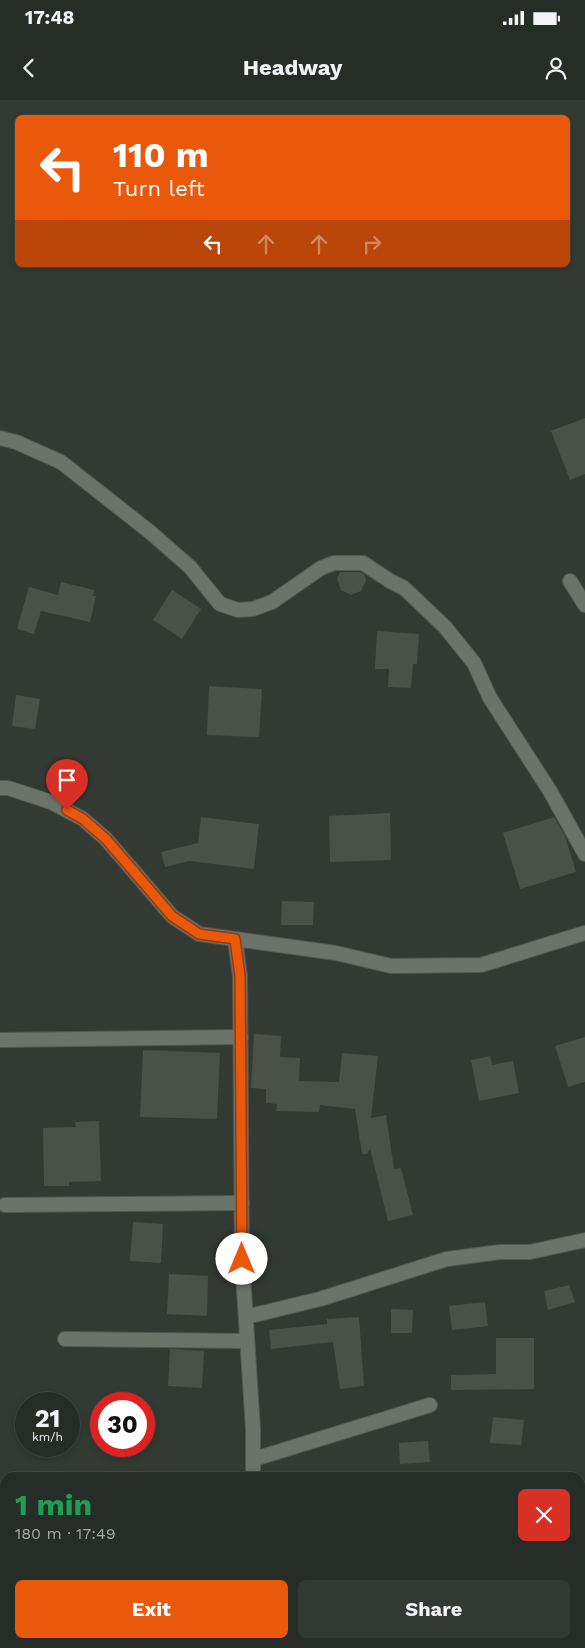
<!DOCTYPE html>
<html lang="en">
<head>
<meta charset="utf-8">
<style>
	body { margin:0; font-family:"Work Sans",sans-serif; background:#323832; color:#f1f3f6; height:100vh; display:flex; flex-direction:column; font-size:19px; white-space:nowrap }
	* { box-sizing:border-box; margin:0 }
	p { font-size:16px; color:#a4a7a7 }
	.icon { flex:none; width:28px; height:28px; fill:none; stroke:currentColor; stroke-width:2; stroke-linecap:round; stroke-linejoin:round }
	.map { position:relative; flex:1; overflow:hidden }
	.sheet { position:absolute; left:0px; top:1372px; width:585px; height:176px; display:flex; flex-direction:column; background:#262c26; border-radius:15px 15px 0 0; box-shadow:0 2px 8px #0003,0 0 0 1px #424843 }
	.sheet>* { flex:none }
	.banner { position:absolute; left:15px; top:15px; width:555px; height:152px; border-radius:8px; box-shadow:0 2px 8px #0003,0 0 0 1px #424843; background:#ea580c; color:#fff; overflow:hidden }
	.speed { position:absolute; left:15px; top:1292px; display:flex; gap:10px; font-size:25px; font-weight:700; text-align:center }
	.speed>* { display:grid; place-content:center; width:65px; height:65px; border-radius:50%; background:#262c26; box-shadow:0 2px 8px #0003,0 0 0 1px #424843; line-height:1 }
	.speed small { font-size:12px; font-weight:400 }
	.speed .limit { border:8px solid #d22; background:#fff; color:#111 }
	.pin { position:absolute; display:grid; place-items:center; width:42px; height:42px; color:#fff; margin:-51px -21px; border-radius:50% 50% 50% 0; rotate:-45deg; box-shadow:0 0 5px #0007 }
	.pin .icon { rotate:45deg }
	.me { position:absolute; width:55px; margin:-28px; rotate:0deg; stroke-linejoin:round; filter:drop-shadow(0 0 4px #0008) }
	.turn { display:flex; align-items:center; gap:18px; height:105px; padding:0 15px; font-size:22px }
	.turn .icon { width:65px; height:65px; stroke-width:2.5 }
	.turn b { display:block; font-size:35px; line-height:42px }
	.lanes { display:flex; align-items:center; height:48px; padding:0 15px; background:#0003; justify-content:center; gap:25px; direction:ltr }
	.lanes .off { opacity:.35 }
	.round { display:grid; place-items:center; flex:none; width:52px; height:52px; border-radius:8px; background:#323832 }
	.overview { display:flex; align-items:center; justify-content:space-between; height:85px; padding:0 15px }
	h1 { font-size:30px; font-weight:700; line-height:38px; color:#1e9e55 }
	.primary-button { display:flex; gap:10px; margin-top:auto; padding:10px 15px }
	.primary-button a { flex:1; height:58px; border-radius:8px; background:#ea580c; color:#fff; font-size:20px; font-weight:700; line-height:58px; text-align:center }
	.primary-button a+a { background:#323832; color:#f1f3f6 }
	.status { display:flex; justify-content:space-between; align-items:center; height:35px; padding:0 25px; background:#262c26; direction:ltr }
	.status svg { height:14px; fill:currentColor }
	header { display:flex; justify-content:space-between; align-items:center; height:65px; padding:0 15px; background:#262c26; font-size:22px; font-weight:700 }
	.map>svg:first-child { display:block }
	.building { fill:#495149 }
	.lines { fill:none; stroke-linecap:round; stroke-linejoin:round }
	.minor-casing { stroke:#525853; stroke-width:16 }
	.minor { stroke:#6b736b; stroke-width:14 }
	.route-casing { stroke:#983908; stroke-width:12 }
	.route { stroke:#ea580c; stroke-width:9 }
</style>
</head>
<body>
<div class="status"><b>17:48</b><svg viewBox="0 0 49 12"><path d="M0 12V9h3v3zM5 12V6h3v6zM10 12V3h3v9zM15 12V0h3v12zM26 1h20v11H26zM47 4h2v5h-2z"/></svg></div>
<header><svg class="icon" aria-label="back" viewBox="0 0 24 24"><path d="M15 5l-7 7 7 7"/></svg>Headway<svg class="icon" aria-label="person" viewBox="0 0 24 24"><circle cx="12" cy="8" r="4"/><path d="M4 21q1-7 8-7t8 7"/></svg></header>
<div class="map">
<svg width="585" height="1548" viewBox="0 0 585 1548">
	<rect width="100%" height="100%" fill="#333a33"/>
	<g class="building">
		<polygon points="585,318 585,374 570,380 551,331"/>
		<polygon points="340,472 360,472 365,475 366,481 361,491 351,495 341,490 337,479"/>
		<polygon points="61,482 94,490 93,496 96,496 90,522 41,511 34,534 17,529 29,487 58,495"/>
		<polygon points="172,490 201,509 182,539 153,520"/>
		<polygon points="377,531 419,534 417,564 413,564 411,588 388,587 389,569 375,569"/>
		<polygon points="209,586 262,589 259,637 207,635"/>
		<polygon points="16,595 40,599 35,629 12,626"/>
		<polygon points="390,713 391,760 330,762 329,716"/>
		<polygon points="201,717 259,724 254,769 189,761 165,767 161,752 198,743"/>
		<polygon points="554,717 565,736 576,772 520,789 503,733"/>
		<polygon points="282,801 314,802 313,825 281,825"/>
		<polygon points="254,934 281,936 280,957 300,958 299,981 339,982 342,953 378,956 371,1018 386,1015 394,1069 401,1068 413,1115 388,1121 370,1049 367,1054 362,1054 355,1009 320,1005 319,1012 276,1011 277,1004 266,1003 266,989 251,988"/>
		<polygon points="585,937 585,982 568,987 555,946"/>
		<polygon points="143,950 220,953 217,1019 140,1017"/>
		<polygon points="490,956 492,965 513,961 519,993 479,1001 471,960"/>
		<polygon points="99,1021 101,1081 69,1082 69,1086 44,1086 43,1028 76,1027 75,1022"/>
		<polygon points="133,1122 163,1124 161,1163 130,1161"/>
		<polygon points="169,1174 208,1176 207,1216 167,1214"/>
		<polygon points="569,1185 575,1202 548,1210 544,1191"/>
		<polygon points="485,1202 488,1226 452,1230 449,1206"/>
		<polygon points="391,1209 413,1210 412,1233 391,1233"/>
		<polygon points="359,1217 364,1286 340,1289 333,1242 271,1249 269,1230 327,1224 327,1219"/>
		<polygon points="496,1238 534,1238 534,1289 451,1290 451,1275 496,1274"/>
		<polygon points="170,1249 204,1251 202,1288 168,1286"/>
		<polygon points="493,1317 524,1320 521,1345 490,1343"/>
		<polygon points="428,1341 430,1362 400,1364 399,1343"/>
	</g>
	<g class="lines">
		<g class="minor-casing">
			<g id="minor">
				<polyline points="0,338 16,342 61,362 150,432 190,467 220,504 238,510 253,509 272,502 321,468 334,463 363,463 390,481 404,488 445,527 474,563 490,598 550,691 585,754"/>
				<polyline points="570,481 585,505"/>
				<polyline points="0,688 8,688 51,702 83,719 106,739 172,816 199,834 336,853 391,866 481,865 585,833"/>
				<polyline points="235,839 240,876 242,1159 253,1329 253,1378"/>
				<polyline points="0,940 241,937"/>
				<polyline points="5,1105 242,1103"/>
				<polyline points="246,1217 320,1199 447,1159 500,1152 530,1152 585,1140"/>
				<polyline points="65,1239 247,1241"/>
				<polyline points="254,1359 430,1305"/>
				<polyline points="0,1442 5,1442"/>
			</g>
		</g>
		<use href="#minor" class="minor"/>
	</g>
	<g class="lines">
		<g class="route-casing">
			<polyline id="route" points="67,710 83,719 106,739 172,816 199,834 235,839 240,876 242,1159"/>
		</g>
		<use href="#route" class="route"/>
	</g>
</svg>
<div class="speed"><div>21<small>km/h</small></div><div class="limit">30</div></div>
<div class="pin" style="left:67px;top:710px;background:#d93025"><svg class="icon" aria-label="arrive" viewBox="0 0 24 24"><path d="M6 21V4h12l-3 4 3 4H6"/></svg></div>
<svg class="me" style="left:242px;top:1159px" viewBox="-20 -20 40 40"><circle r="19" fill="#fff"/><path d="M0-13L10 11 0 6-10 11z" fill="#ea580c"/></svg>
<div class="banner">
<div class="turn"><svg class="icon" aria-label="left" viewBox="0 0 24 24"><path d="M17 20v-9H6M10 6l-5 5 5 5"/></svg><div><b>110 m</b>Turn left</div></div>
<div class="lanes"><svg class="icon" aria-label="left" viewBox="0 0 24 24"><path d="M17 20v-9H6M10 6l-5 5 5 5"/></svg><svg class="icon off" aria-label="ahead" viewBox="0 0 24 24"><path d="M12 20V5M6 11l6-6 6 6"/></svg><svg class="icon off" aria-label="ahead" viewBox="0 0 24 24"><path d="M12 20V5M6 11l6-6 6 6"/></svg><svg class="icon off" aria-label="right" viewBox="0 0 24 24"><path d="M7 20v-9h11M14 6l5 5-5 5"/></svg></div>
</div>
<section class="sheet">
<div class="overview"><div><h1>1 min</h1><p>180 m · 17:49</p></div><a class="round" style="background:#d93025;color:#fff"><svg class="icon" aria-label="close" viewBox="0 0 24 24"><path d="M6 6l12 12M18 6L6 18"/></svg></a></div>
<div class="primary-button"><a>Exit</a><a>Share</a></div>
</section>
</div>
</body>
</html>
